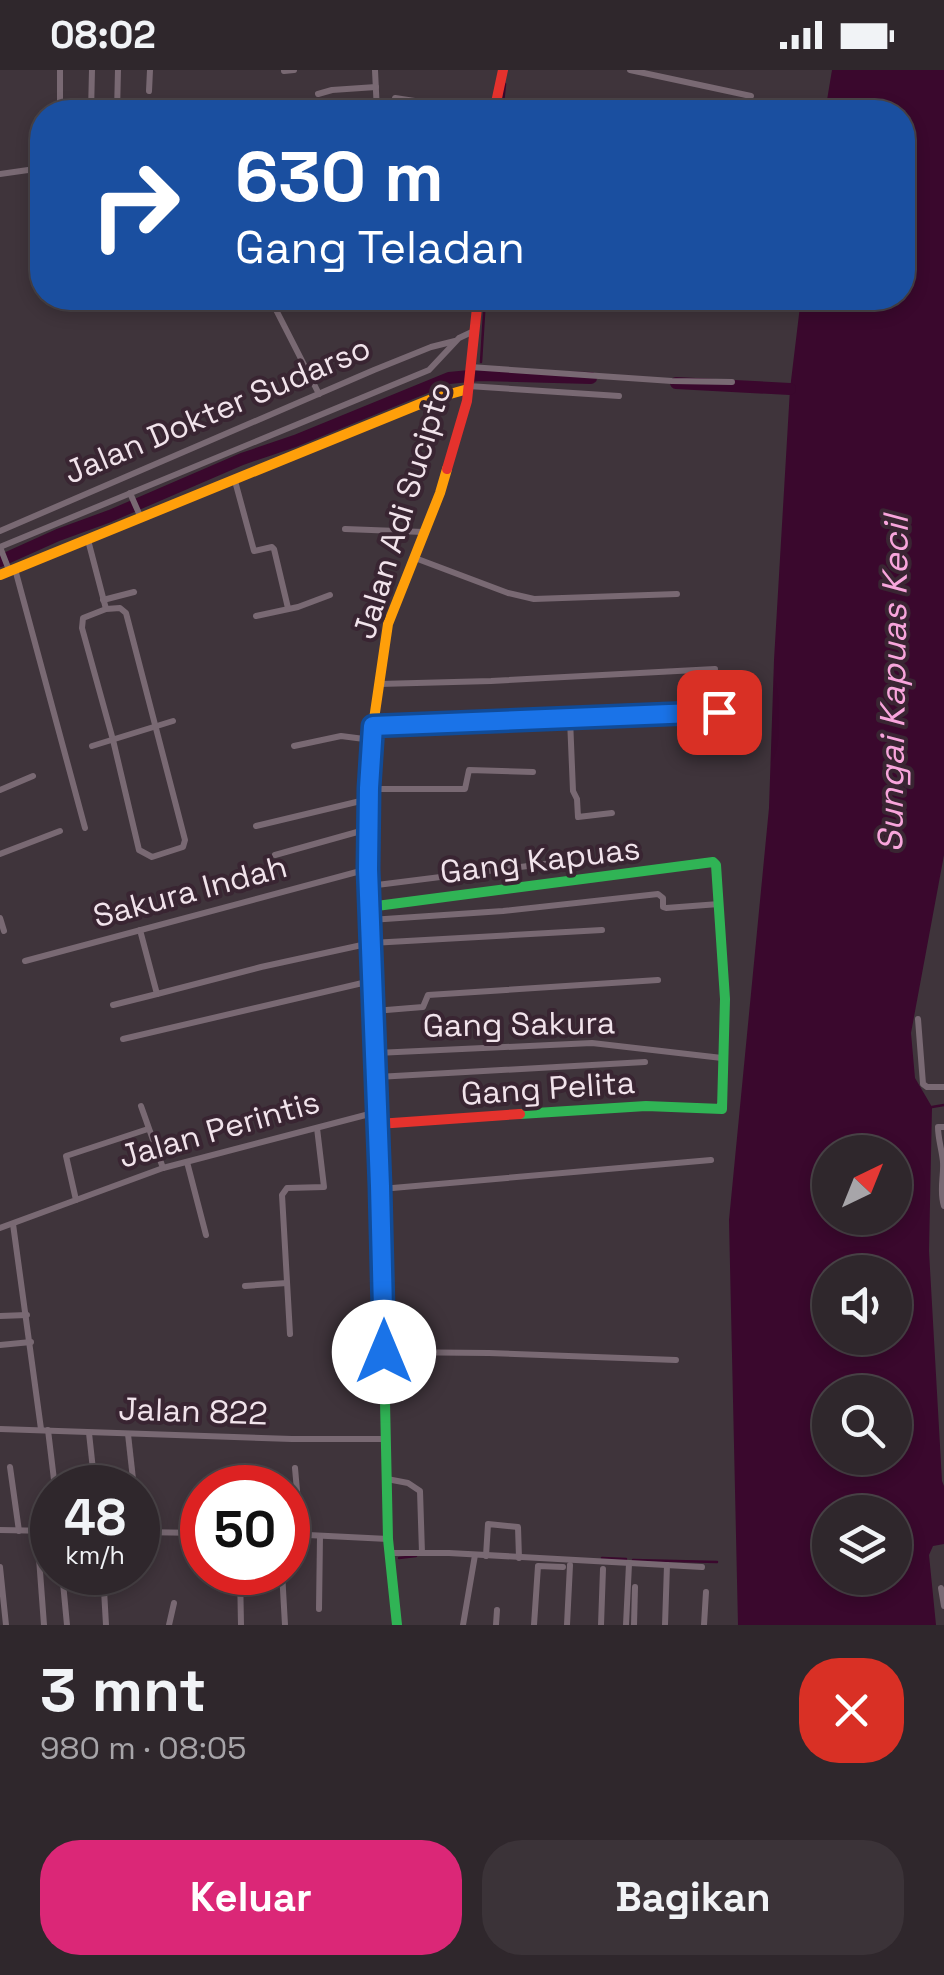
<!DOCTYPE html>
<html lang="id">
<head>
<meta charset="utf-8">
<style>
	body { margin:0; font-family:"Space Grotesk",sans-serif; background:#3b3338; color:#f1f3f6; height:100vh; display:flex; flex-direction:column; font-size:38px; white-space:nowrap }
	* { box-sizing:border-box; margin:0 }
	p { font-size:32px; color:#a7a5a9 }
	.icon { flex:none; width:55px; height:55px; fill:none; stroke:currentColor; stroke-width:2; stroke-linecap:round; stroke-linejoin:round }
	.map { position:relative; height:1555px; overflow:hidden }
	.drawer { display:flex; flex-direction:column; background:#2f272c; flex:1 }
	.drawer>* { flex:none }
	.hud { position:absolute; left:30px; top:30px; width:885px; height:210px; border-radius:40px; box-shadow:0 5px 15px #0003,0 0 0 2px #4a4448; background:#1a4fa0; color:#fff; overflow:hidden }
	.needle { width:65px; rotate:43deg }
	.controls { position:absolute; left:812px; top:1065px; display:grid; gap:20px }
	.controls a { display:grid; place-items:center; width:100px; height:100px; border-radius:50%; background:#2f272c; box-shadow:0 5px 15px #0003,0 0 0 2px #4a4448; font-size:50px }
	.speed { position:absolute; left:30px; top:1395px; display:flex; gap:20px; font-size:50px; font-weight:700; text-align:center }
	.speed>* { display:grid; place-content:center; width:130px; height:130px; border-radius:50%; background:#2f272c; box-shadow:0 5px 15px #0003,0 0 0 2px #4a4448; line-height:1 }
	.speed small { font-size:25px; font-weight:400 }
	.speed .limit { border:15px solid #d22; background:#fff; color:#111 }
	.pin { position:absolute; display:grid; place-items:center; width:85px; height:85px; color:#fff; margin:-42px; border-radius:20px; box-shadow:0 5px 15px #0006 }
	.me { position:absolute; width:110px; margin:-55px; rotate:0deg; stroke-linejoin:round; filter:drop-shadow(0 0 8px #0008) }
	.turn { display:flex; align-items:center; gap:35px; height:210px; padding:0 40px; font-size:45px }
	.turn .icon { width:130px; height:130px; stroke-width:2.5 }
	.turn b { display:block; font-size:70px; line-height:85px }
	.round { display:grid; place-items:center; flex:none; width:105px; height:105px; border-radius:40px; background:#3b3338 }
	.headline { display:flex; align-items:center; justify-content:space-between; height:170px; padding:0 40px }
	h1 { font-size:60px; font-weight:700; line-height:75px }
	.cta { display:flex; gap:20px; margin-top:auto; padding:20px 40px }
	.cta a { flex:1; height:115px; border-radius:40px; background:#db2777; color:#fff; font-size:40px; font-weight:700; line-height:115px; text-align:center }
	.cta a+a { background:#3b3338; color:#f1f3f6 }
	.status { display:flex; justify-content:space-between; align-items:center; height:70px; padding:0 50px; background:#2f272c; direction:ltr }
	.status svg { height:28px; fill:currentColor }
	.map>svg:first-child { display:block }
	.water { fill:#3a082d; fill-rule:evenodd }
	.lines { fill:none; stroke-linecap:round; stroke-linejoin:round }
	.stream { stroke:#3a082d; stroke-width:2.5 }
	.river { stroke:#3a082d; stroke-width:12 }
	.street { stroke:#796973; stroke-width:6 }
	.fast { stroke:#30b455; stroke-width:10 }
	.slow { stroke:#ff9f0a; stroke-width:10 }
	.jam { stroke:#e5322d; stroke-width:10 }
	.route-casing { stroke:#114b97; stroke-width:25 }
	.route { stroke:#1a73e8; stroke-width:18 }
	.labels { text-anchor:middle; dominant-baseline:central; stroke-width:8; stroke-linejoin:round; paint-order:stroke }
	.street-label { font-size:32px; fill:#f1e3eb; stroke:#392532 }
	.water-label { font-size:35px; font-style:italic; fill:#f8a5dc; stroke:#392532 }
</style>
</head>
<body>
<div class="status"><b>08:02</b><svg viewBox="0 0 49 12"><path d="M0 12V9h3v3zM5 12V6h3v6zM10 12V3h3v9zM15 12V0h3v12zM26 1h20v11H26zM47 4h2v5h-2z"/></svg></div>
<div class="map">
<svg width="944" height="1555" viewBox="0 0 944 1555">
	<rect width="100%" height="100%" fill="#3f343b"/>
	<path class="water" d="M832,0H944V785L911,963L915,1008L932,1037L929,1181L942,1411L944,1416V1474L933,1476L929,1485L936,1555H738L729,1150L769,738L774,590L790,319L801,228H902V42H825ZM830,1082H895V1148H830ZM830,1202H895V1268H830ZM830,1322H895V1388H830ZM830,1442H895V1508H830Z"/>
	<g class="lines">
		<g class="stream">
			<polyline points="502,42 505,14"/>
			<polyline points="481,292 485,228"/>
			<polyline points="480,305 480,303"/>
			<polyline points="932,1037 944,1035"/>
			<polyline points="399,1488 416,1486"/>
			<polyline points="602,1488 626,1489"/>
			<polyline points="633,1490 717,1492"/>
		</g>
		<g class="river">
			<polyline points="676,313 790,319"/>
			<polyline points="0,491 58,465 110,446 242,389 295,371 449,308 480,305 591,308"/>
		</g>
		<g class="street">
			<polyline points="375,0 377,42"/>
			<polyline points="630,0 751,26"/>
			<polyline points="284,1 294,0"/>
			<polyline points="149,21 150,0"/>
			<polyline points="318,24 332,20 376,17"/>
			<polyline points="395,28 487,42"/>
			<polyline points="60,42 60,0"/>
			<polyline points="91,42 92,0"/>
			<polyline points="117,42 118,0"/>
			<polyline points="0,104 42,98"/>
			<polyline points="270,228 319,324"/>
			<polyline points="470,297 672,311 732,312"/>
			<polyline points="468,316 619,326"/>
			<polyline points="235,411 254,481 272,477 274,479 288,538"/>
			<polyline points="130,423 141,448"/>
			<polyline points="345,459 423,462"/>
			<polyline points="0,461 374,300 431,277 455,271"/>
			<polyline points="88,470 106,539 120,538 126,543 185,770 183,777 152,787 139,780 113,670 82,558 83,548 106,539"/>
			<polyline points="0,477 429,300 459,268 474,261"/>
			<polyline points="0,477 9,500"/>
			<polyline points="415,488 508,523 534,529 677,524"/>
			<polyline points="15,499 85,758"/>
			<polyline points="103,530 134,522"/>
			<polyline points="256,546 298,537 330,525"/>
			<polyline points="379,614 491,611 715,599"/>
			<polyline points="570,649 573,721 577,729 578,747 612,743"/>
			<polyline points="374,656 719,642"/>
			<polyline points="92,676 173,651"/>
			<polyline points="294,676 341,666 372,670"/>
			<polyline points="370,719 465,719 469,700 533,702"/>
			<polyline points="0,720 33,706"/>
			<polyline points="256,756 369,729"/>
			<polyline points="0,784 60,761"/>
			<polyline points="275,785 368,759"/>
			<polyline points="369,816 560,792"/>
			<polyline points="0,848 4,861"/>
			<polyline points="370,850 503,841 658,824 663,828 663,837 666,838 719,834"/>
			<polyline points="140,860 157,924 261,897 371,873 602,860"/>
			<polyline points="25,891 368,799"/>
			<polyline points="113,935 157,924"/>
			<polyline points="374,941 423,937 428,925 658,910"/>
			<polyline points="918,949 923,1014 927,1017 944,1017"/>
			<polyline points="123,969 371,911"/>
			<polyline points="376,983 592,973 722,988"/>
			<polyline points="377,1007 645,992"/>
			<polyline points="141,1036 163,1098"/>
			<path d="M944,1057H938C938,1069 942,1080 943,1092C944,1107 939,1121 944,1136"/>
			<polyline points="187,1092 206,1165"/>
			<polyline points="381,1119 711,1090"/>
			<polyline points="76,1130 163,1098 377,1042"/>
			<polyline points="13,1154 41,1359"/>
			<polyline points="0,1158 76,1130 66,1086 148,1059"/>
			<polyline points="245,1216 287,1213"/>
			<polyline points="0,1246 27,1245"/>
			<polyline points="290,1264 282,1125 287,1118 324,1117 317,1058"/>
			<polyline points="0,1275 31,1272"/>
			<polyline points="385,1282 489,1283 676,1290"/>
			<polyline points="0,1359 292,1369 385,1369"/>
			<polyline points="48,1360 55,1418"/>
			<polyline points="89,1363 95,1418"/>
			<polyline points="128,1364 134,1418"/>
			<polyline points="10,1397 19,1461"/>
			<polyline points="295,1398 301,1466"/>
			<polyline points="387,1409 408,1413 420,1421 422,1483"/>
			<polyline points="0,1460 52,1461"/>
			<polyline points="37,1461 44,1555"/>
			<polyline points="138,1462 202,1463"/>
			<polyline points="288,1464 388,1469"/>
			<polyline points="390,1483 449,1483 702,1497"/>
			<polyline points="486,1486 488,1454 518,1457 519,1488"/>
			<polyline points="0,1497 6,1555"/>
			<polyline points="62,1502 67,1555"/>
			<polyline points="103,1502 106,1555"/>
			<polyline points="240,1502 241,1555"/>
			<polyline points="282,1502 285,1555"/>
			<polyline points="941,1518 944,1536"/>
			<polyline points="319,1539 320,1466"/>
			<polyline points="169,1555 174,1533"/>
			<polyline points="463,1555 475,1485"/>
			<polyline points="496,1555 497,1540"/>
			<polyline points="534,1555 538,1496 563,1497"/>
			<polyline points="567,1555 570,1495"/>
			<polyline points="601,1555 603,1499"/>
			<polyline points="626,1555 629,1494"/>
			<polyline points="634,1555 635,1517"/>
			<polyline points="665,1555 667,1495"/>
			<polyline points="704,1555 706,1522"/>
		</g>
		<g class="fast">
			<polyline points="369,837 713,792 716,795 725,929 722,1039 646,1036 520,1044"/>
			<polyline points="374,951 380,1102 388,1469 397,1555"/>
		</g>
		<g class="slow">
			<polyline points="0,505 432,329 468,319"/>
			<polyline points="374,951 368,759 373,656 388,554 440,423 447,399"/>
		</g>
		<g class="jam">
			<polyline points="494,42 503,0"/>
			<polyline points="447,399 467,331 478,228"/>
			<polyline points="378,1054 520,1044"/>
		</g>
	</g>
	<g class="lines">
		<g class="route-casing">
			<polyline id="route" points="384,1282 380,1116 368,799 369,718 373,656 719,642"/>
		</g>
		<use href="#route" class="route"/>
	</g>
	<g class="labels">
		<g class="street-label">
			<text transform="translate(217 340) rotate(-23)">Jalan Dokter Sudarso</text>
			<text transform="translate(402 440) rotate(-73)">Jalan Adi Sucipto</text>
			<text transform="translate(540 790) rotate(-7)">Gang Kapuas</text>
			<text transform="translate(190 821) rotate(-15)">Sakura Indah</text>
			<text transform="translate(519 954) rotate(-1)">Gang Sakura</text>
			<text transform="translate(548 1018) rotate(-4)">Gang Pelita</text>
			<text transform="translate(219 1059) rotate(-16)">Jalan Perintis</text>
			<text transform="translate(193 1341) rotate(2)">Jalan 822</text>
		</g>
		<g class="water-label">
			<text transform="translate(893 614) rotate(-89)">Sungai Kapuas Kecil</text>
		</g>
	</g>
</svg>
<div class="controls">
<a><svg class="needle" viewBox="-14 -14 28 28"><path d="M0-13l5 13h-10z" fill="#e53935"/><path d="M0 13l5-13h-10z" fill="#a7a5a9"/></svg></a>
<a><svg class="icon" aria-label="sound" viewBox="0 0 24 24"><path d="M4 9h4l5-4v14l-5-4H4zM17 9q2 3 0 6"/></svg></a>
<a><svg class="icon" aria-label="search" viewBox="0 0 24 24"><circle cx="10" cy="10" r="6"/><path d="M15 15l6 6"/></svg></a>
<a><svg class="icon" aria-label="layers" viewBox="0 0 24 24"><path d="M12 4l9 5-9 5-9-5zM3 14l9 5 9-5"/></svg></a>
</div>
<div class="speed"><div>48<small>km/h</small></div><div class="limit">50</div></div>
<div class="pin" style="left:719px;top:642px;background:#d93025"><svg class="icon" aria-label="arrive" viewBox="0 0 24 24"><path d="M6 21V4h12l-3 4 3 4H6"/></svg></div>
<svg class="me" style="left:384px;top:1282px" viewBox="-20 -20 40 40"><circle r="19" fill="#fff"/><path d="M0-13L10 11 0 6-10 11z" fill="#1a73e8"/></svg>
<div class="hud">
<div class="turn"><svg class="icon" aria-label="right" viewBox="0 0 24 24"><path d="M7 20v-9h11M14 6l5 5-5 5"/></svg><div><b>630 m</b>Gang Teladan</div></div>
</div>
</div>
<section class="drawer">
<div class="headline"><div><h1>3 mnt</h1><p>980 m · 08:05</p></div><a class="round" style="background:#d93025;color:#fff"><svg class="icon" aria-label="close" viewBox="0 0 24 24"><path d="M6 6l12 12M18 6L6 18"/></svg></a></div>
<div class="cta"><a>Keluar</a><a>Bagikan</a></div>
</section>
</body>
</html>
